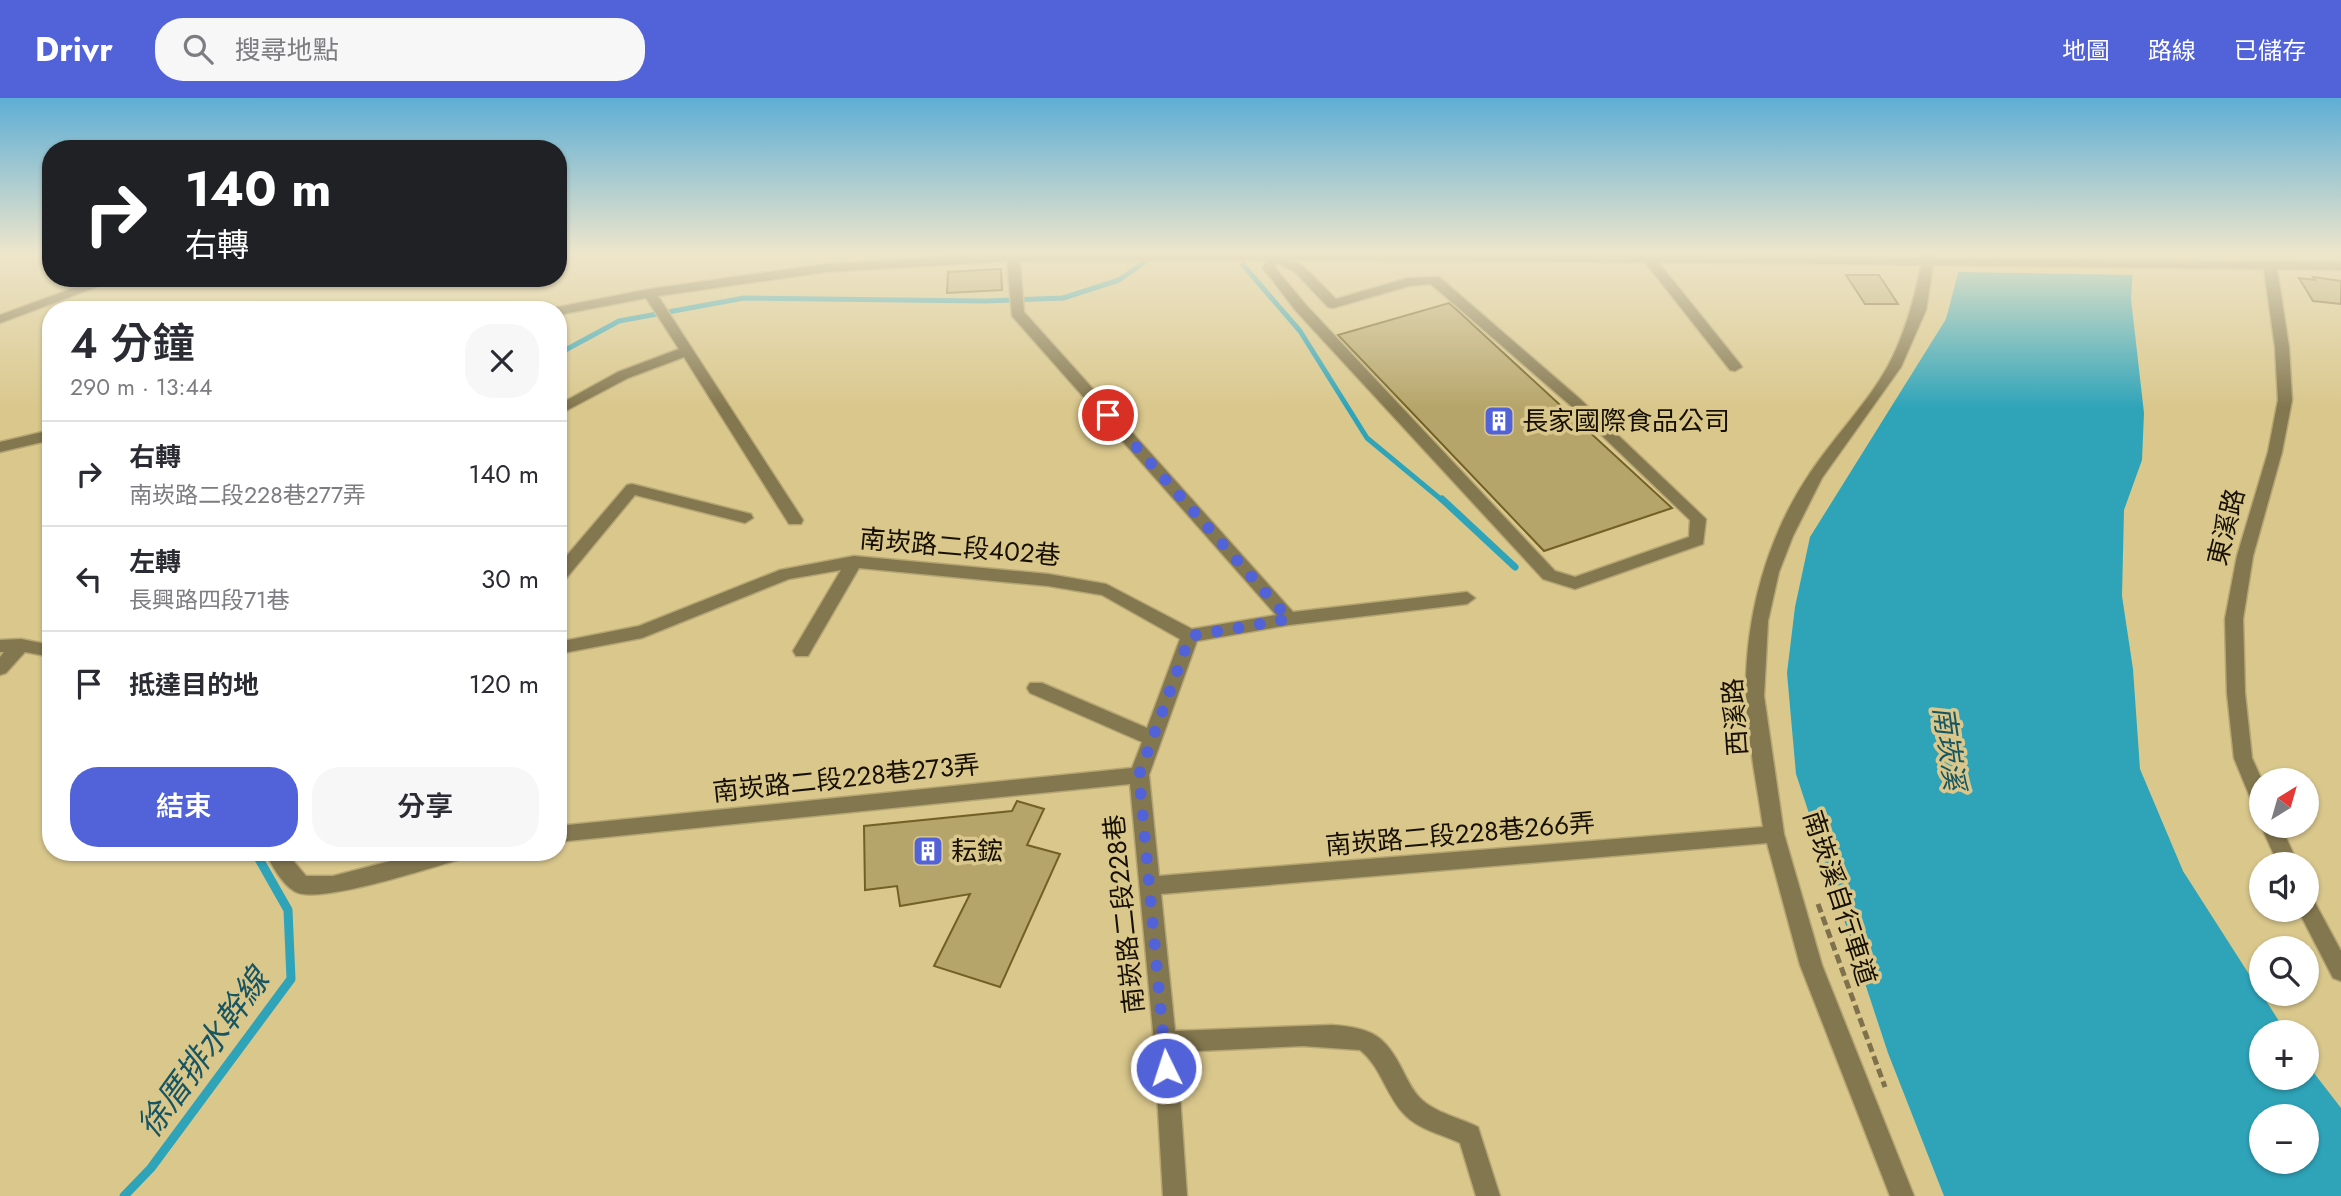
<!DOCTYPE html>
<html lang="zh-TW">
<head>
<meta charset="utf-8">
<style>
	body { margin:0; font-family:Jost,"Noto Sans TC",sans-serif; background:#f7f7f7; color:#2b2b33; height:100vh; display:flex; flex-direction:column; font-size:26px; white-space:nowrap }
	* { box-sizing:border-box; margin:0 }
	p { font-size:23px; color:#7c7c81 }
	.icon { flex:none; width:38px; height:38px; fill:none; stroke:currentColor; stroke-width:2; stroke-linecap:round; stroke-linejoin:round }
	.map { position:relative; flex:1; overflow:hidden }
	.side { position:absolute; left:42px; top:203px; width:525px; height:560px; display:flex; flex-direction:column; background:#fff; border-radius:28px; box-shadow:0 2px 5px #0004 }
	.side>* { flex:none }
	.hud { position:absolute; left:42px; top:42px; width:525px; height:147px; border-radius:28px; box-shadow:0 2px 5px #0004; background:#202124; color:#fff; overflow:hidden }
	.needle { width:46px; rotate:37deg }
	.buttons { position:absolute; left:2249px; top:670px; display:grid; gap:14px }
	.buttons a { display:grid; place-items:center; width:70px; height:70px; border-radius:50%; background:#fff; box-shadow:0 2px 5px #0004; font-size:35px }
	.pin { position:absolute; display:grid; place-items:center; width:60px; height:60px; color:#fff; margin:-30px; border:4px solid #fff; border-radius:50%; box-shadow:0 2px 7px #0007 }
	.me { position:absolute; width:77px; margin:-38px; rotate:356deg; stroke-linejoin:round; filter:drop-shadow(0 0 5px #0008) }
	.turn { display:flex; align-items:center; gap:24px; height:147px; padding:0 28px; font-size:32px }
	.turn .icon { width:91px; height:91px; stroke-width:2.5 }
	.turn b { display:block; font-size:49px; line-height:60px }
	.round { display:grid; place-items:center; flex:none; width:74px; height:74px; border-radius:28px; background:#f7f7f7 }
	.overview { display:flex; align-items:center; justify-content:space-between; height:119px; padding:0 28px }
	h1 { font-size:42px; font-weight:600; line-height:52px }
	.primary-button { display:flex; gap:14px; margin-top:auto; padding:14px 28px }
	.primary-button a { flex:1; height:80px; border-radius:28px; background:#5262d8; color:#fff; font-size:28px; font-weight:600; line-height:80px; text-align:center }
	.primary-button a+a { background:#f7f7f7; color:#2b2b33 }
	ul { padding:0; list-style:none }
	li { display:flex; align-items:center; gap:21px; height:105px; padding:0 28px; border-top:2px solid #e1e1e2 }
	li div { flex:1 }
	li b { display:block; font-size:26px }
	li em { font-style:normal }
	header { display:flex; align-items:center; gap:42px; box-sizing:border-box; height:98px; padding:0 35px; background:#5262d8; color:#fff }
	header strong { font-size:33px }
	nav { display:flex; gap:38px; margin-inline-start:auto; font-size:24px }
	.search { width:490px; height:63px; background:#f7f7f7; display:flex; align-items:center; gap:18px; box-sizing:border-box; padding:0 24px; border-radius:28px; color:#7c7c81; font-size:26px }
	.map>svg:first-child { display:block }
	.water { fill:#2fa4b9; fill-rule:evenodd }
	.pier { fill:#d9c78c }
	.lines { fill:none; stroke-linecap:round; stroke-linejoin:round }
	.stream-far2 { stroke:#2fa4b9; stroke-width:5 }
	.stream-far1 { stroke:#2fa4b9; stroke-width:7 }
	.stream { stroke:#2fa4b9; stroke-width:9 }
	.building { fill:#b6a56a; stroke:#726127; stroke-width:2 }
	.minor-casing { stroke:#b6a673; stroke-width:3 }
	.path { stroke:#7e714b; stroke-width:5; stroke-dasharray:9 4.5; stroke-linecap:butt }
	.minor { fill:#83774f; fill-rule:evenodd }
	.route { stroke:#5262d8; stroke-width:12; stroke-dasharray:0 21.6 }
	.labels { text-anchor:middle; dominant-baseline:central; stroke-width:7; stroke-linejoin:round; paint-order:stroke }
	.poi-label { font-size:26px; fill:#171000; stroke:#d9c78c; text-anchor:start }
	.street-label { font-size:26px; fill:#171000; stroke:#d9c78c }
	.water-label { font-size:28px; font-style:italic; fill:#165561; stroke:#d9c78c }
	.near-water-label { font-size:33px; font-style:italic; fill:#165561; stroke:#d9c78c }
</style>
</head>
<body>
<header>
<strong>Drivr</strong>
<div class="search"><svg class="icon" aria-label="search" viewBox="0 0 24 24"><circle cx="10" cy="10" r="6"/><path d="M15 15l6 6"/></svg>搜尋地點</div>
<nav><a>地圖</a><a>路線</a><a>已儲存</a></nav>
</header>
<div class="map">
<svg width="2341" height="1098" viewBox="0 0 2341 1098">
	<rect width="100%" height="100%" fill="#d9c78c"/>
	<path class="water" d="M1963,156H2134L2131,201L2144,315L2142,362L2124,412L2122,498L2133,571L2140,671L2183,773L2286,934H2261V980H2306L2307,966L2341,1010V1098H1944L1888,955L1796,676L1787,575L1795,509L1810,439L1946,221ZM2261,1018H2306V1064H2261Z"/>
	<polygon class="pier" points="1960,156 2137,156 2136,177 1960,174 1956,169"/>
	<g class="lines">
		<g class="stream-far2">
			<polyline points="1243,167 1300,233 1367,340 1443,403"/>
			<polyline points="558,256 619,223 744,200 985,203 1063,200 1119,182 1156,156"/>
		</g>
		<polyline class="stream-far1" points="1442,401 1515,469"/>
		<polyline class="stream" points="124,1098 151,1070 291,881 288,812 255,754"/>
	</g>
	<g class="building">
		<polygon points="1001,171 1002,192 947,195 948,174"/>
		<polygon points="1846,177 1879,177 1898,206 1865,206"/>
		<polygon points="2313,179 2341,183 2341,206 2313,203 2299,180 2315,182"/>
		<polygon points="1449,205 1458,213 1672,410 1544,453 1338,237"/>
		<polygon points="1017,703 1044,711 1027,747 1060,756 1000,889 934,868 970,796 900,808 897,788 865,792 864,728 1012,713"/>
	</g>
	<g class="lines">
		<g class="minor-casing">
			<g id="minor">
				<path d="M990,156H1576L1922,160L1923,156H1935V160L2341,164V172L2277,171L2289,249L2292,302L2282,354L2253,458L2243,521L2245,595L2252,660L2262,682L2261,711L2254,709L2234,660L2227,595L2225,521L2237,458L2268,354L2278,302L2275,249L2264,171L1933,167L1926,212L1901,269L1822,380L1793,438L1779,474L1768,523L1764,598L1784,736L1822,867L1914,1098H1890L1800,867L1767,745L1161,796L1175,933L1332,927C1372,930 1385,937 1403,973C1408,983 1413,993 1420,1000C1435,1015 1460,1020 1478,1029L1500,1098H1476L1460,1045C1441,1036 1417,1031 1403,1015C1385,995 1381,969 1360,952L1303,948L1177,954L1187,1098H1163L1154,944L1130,686L558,744V728L1132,670L1142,644L1030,595L1027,590L1030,585H1042L1147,630L1180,541L1102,497L1048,488L859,470L808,558H796L793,553L841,472L789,481L642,540L558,556V544L639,528L780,472L854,458L1048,476L1106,486L1192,531L1276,517L1012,218L1007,163L826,174L658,198L803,422L801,426H789L684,259L628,280L558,317V307L618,274L679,251L646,200L558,217V212L553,210L650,191L826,166ZM1266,162L1263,170L1296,213L1543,481L1575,491L1703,446L1706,421L1580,301L1439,179L1408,180L1336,201L1303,168L1291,162L1645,164L1730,272L1735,273L1742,269L1740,266L1658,164L1921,167C1914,203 1905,236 1888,268C1867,306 1834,339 1810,375C1766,440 1745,520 1746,597C1747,640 1757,686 1763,729L1159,778L1149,677L1197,543L1289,527L1467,506L1475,500L1467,494L1293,514L1024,214L1020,163ZM1277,165L1295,174L1328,209L1333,210L1409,188L1431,186L1570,307L1690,422L1689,439L1575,479L1555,473L1306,207L1275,170Z"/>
				<polygon points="101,180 120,180 0,225 0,217"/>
				<polygon points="51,332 51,342 0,354 0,344"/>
				<polygon points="632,386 751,416 753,420 745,425 635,397 564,483 558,485 558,468 627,387"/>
				<polygon points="21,541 51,547 51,559 25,554 6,575 0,577 0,559 4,554 0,554 0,542"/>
				<polygon points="2261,728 2281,728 2298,766 2278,766"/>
				<path d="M265,754H286L306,778H333L425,754H468L465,760L458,762C429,770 316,808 294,793C281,785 272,767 265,754Z"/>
				<polygon points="2306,798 2313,801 2341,853 2341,883 2333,880 2298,812 2306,812"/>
			</g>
		</g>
		<polyline class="path" points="1818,806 1885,989"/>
		<use href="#minor" class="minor"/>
	</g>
	<linearGradient id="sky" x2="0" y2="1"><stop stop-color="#5eaed5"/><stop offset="0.5" stop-color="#eee6cb"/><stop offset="1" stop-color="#eee6cb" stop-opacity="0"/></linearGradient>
	<rect width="2341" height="310" fill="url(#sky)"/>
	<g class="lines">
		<polyline class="route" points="1108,317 1289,521 1190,538 1139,677 1166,970"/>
	</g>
	<defs>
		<g id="building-square" transform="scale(1.575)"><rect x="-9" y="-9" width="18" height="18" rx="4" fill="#5262d8" stroke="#d9c78c"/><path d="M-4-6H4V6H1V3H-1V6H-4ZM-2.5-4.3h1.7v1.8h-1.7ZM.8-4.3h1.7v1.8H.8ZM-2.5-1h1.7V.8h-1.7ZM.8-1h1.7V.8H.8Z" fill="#fff"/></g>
	</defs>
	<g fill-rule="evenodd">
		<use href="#building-square" x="1499" y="323"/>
		<use href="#building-square" x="928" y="753"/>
	</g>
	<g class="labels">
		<g class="poi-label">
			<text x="1522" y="323">長家國際食品公司</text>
			<text x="951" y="753">耘鋐</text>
		</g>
		<g class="street-label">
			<text transform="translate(2226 429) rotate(-76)">東溪路</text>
			<text transform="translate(960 449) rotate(5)">南崁路二段402巷</text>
			<text transform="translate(1735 619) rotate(-94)">西溪路</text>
			<text transform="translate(846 680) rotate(-6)">南崁路二段228巷273弄</text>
			<text transform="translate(1460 736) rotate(-5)">南崁路二段228巷266弄</text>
			<text transform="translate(1840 800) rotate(72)">南崁溪自行車道</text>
			<text transform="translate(1124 816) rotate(-96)">南崁路二段228巷</text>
		</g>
		<g class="water-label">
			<text transform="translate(1949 650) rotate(82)">南崁溪</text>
		</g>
		<g class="near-water-label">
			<text transform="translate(203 955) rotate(-54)">徐厝排水幹線</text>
		</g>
	</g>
</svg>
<div class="buttons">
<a><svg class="needle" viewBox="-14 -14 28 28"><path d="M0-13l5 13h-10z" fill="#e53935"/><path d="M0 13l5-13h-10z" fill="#7c7c81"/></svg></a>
<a><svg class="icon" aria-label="sound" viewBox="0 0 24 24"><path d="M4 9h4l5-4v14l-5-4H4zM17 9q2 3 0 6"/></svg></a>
<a><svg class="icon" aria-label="search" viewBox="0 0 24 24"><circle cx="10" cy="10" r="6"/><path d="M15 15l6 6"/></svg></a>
<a>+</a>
<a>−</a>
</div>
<div class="pin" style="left:1108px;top:317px;background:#d93025"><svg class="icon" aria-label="arrive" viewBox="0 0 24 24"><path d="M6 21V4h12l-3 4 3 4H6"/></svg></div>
<svg class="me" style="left:1166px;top:970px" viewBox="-20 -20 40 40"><circle r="17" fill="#5262d8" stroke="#fff" stroke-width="3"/><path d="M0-11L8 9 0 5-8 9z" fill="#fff"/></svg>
<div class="hud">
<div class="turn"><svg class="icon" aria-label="right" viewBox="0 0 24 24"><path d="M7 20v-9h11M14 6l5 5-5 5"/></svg><div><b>140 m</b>右轉</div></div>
</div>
<section class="side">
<div class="overview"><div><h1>4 分鐘</h1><p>290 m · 13:44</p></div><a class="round"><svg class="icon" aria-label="close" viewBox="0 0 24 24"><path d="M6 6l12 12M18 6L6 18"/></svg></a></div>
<ul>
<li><svg class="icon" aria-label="right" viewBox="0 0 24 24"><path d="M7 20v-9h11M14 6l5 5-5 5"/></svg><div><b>右轉</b><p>南崁路二段228巷277弄</p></div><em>140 m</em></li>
<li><svg class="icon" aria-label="left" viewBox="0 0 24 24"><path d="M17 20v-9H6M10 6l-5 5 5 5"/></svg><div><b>左轉</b><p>長興路四段71巷</p></div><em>30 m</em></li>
<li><svg class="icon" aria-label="arrive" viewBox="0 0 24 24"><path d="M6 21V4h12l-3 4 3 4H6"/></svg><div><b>抵達目的地</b></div><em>120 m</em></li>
</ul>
<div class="primary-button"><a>結束</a><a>分享</a></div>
</section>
</div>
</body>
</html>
